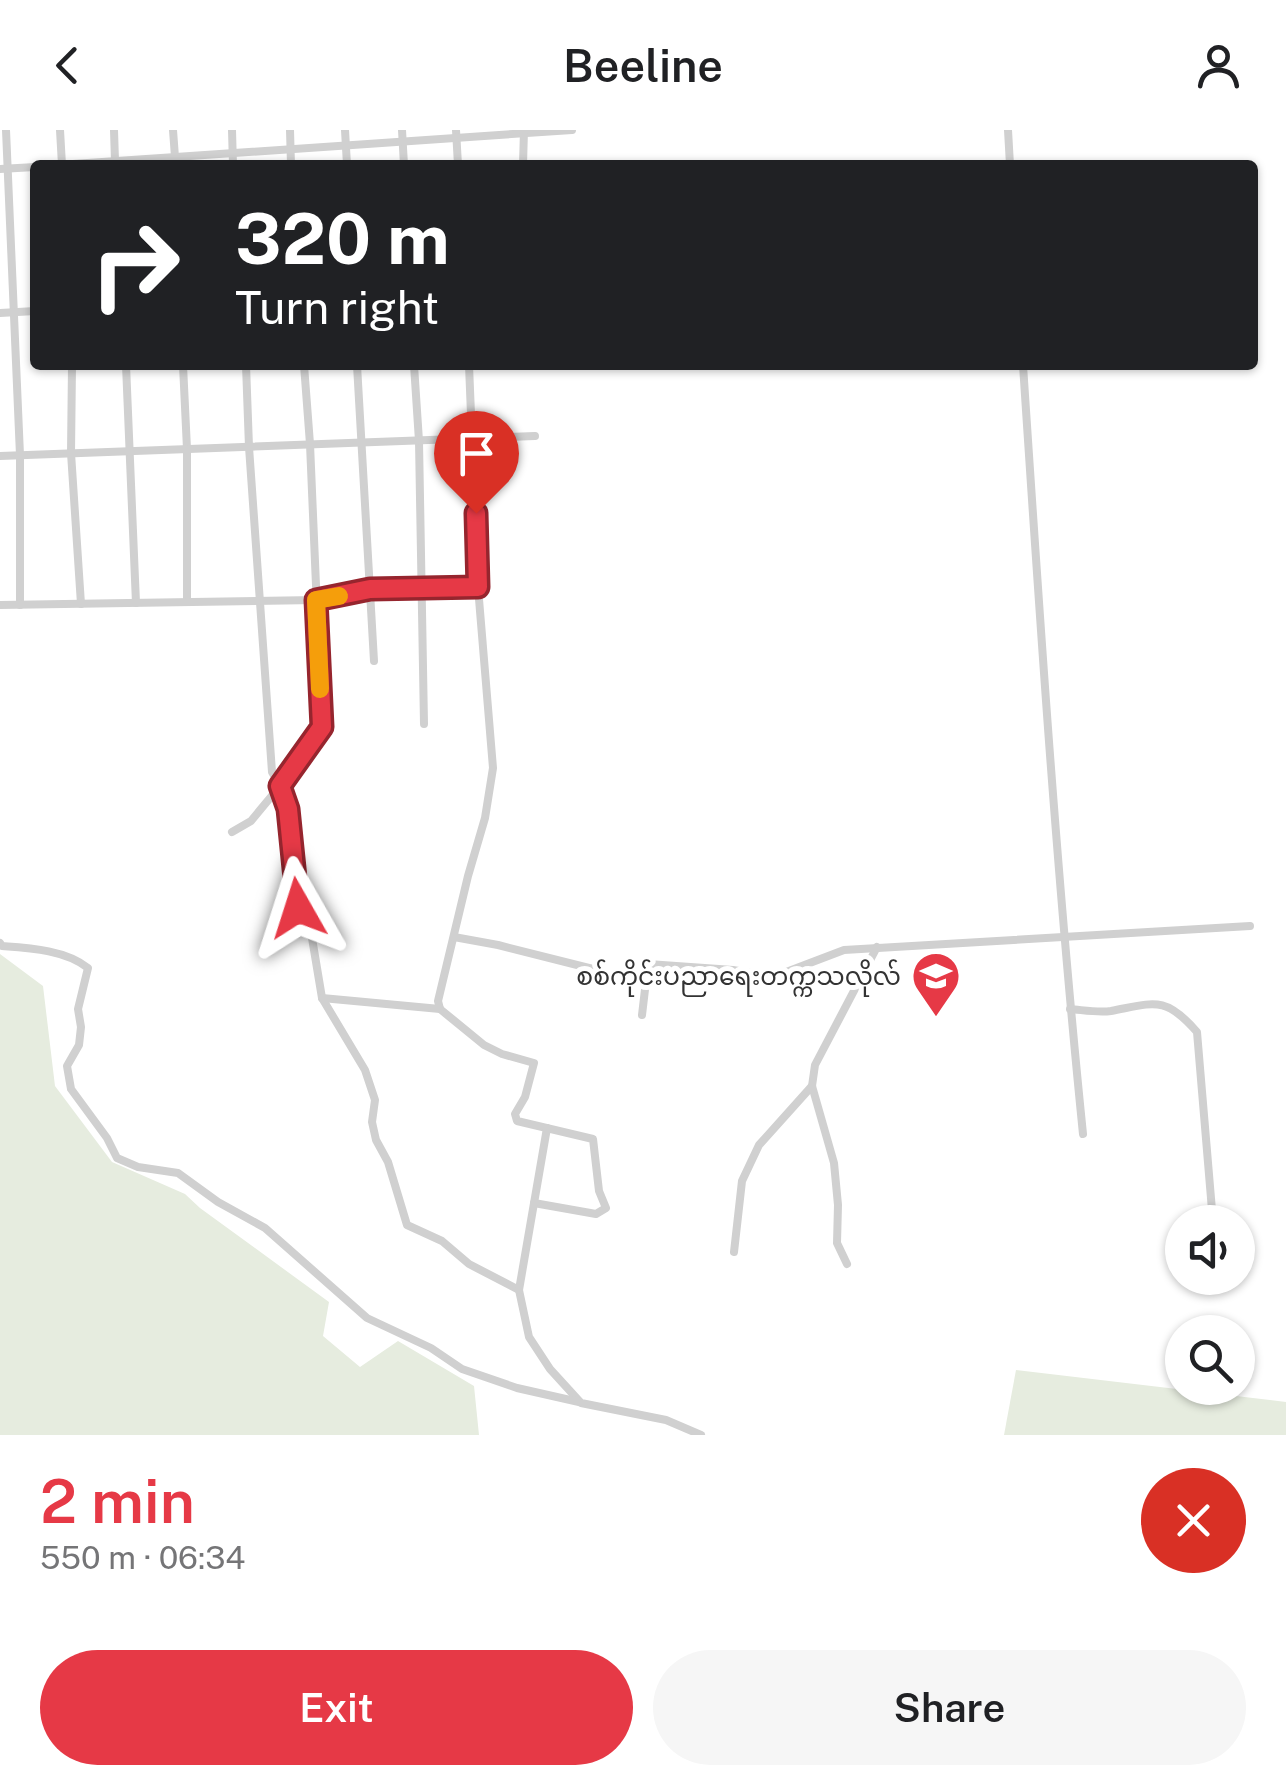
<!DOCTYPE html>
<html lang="en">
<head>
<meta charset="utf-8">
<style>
	body { margin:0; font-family:"Public Sans","Noto Sans Myanmar",sans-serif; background:#f6f6f6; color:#202124; height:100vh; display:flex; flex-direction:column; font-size:38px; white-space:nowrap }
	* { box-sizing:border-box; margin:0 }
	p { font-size:32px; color:#757577 }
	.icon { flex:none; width:55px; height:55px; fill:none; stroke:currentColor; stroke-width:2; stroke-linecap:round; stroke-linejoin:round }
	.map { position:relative; height:1305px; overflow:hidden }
	.sheet { display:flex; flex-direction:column; background:#fff; flex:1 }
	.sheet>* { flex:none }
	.guide { position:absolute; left:30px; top:30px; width:1228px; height:210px; border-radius:10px; box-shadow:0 2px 8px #0004; background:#202124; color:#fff; overflow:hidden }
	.tools { position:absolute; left:1165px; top:1075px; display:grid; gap:20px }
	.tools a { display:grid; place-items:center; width:90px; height:90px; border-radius:50%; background:#fff; box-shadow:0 2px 8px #0004; font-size:50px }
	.pin { position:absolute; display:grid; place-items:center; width:85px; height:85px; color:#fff; margin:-102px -42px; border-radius:50% 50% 50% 0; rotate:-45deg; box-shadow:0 0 10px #0007 }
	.pin .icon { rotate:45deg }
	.me { position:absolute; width:110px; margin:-55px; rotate:354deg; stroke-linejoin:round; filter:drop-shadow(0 0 8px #0008) }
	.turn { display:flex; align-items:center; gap:35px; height:210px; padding:0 40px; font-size:45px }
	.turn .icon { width:130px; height:130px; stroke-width:2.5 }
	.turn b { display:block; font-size:70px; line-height:85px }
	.round { display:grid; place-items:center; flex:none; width:105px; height:105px; border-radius:52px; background:#f6f6f6 }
	.summary { display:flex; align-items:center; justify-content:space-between; height:170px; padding:0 40px }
	h1 { font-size:60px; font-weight:600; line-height:75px; color:#e63946 }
	.primary-button { display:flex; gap:20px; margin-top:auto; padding:20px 40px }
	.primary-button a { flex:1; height:115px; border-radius:60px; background:#e63946; color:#fff; font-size:40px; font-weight:600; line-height:115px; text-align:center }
	.primary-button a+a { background:#f6f6f6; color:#202124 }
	header { display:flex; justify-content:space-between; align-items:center; height:130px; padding:0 40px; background:#fff; font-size:45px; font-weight:600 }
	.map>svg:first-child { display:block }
	.green { fill:#e6ecdf }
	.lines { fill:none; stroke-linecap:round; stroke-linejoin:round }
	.minor { stroke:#d0d0d0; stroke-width:8 }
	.route-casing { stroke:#96252e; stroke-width:25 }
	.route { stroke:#e63946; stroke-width:18 }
	.slow { stroke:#f59e0b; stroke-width:18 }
	.labels { text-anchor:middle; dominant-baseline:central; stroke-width:10; stroke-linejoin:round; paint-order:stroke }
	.poi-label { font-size:25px; fill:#333; stroke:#fff; text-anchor:end }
</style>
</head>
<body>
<header><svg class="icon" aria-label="back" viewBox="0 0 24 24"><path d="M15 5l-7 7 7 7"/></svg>Beeline<svg class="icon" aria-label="person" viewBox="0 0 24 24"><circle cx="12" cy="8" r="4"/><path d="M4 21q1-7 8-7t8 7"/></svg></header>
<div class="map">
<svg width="1286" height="1305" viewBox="0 0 1286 1305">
	<rect width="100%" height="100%" fill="#fff"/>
	<g class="green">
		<polygon points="0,824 43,856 55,956 112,1032 185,1064 200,1078 329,1172 323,1206 360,1237 398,1211 474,1256 479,1305 0,1305"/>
		<polygon points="1016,1240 1286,1272 1286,1305 1004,1305"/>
	</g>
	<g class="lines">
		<g class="minor">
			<polyline points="6,0 20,325 20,475"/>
			<polyline points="60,0 62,35"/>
			<polyline points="114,0 115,31"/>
			<polyline points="173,0 175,27"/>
			<polyline points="232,0 233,35"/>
			<polyline points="290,0 291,35"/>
			<polyline points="345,0 347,35"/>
			<polyline points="402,0 404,35"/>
			<polyline points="456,0 458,35"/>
			<polyline points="1008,0 1010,35"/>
			<polyline points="58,35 572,0"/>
			<polyline points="523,35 524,0"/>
			<polyline points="0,39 35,37"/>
			<polyline points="0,183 35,181"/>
			<polyline points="72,235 71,323 81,474"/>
			<polyline points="126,235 136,473"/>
			<polyline points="183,235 187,319 187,472"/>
			<polyline points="246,235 249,317 272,642 280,656 288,679 298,778 312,808 322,868 365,940 375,970 372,992 376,1010 388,1032 407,1095 442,1111 469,1134 519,1160 529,1207 550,1239 581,1273 666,1290 701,1305"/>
			<polyline points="357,235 374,531"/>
			<polyline points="414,235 419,311 424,594"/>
			<polyline points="469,235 478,457 493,638 485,688 468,746 438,871 440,879 484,915 502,924 534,933 525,967 515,984 517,991 593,1009 599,1061 606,1078 596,1084 534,1073"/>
			<path d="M1023,235C1040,492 1057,748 1083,1004"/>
			<polyline points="0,326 535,306"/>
			<polyline points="0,475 316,470 370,459 478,457"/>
			<polyline points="232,702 251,691 280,656 322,597 310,314 304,235"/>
			<polyline points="454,807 498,815 601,841"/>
			<path d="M0,813L2,816C30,818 66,820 88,838L78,879L81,897L79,915L67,936L71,959L107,1008L117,1028L138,1037L178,1043L218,1072L265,1098L367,1188L431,1218L462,1239L517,1258L579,1272"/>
			<polyline points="322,868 440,879"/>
			<path d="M1070,879C1083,880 1098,883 1111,881C1154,873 1165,865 1197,902L1213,1092"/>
			<polyline points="642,885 648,834 733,840 773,847 844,820 1250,796"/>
			<polyline points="734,1122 742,1051 759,1015 812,956"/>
			<polyline points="847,1134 837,1113 838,1075 834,1033 812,956 815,935 877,817"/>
			<polyline points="519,1160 547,998"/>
		</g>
	</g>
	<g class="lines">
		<g class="route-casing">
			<polyline id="route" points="298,778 288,679 280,656 322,597 316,470 370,459 478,457 476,383"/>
		</g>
		<use href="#route" class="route"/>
		<polyline class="slow" points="320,559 316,470 339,466"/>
	</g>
	<defs>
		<g id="university-pin" transform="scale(2.5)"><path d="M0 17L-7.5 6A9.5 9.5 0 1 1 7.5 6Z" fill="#e63946" stroke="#fff"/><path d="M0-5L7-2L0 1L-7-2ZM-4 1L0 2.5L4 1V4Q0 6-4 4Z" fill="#fff"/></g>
	</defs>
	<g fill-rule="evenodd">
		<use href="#university-pin" x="936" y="846"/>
	</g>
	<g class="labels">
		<g class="poi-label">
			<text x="901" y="846">စစ်ကိုင်းပညာရေးတက္ကသလိုလ်</text>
		</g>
	</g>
</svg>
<div class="tools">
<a><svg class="icon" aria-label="sound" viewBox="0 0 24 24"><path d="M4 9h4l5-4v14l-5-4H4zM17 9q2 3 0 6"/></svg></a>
<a><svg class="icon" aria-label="search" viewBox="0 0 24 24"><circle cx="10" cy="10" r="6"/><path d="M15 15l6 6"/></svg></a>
</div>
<div class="pin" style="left:476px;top:383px;background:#d93025"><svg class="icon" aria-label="arrive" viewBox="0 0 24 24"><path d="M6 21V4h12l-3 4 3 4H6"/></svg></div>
<svg class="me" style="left:298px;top:778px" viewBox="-20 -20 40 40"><path d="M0-17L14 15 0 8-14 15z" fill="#e63946" stroke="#fff" stroke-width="4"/></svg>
<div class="guide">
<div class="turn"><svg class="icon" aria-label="right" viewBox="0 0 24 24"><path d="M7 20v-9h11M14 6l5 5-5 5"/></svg><div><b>320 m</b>Turn right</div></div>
</div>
</div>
<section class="sheet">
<div class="summary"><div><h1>2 min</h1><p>550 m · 06:34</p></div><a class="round" style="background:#d93025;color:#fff"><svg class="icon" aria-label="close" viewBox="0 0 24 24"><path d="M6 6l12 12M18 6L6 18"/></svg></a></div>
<div class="primary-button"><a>Exit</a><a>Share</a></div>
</section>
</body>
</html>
